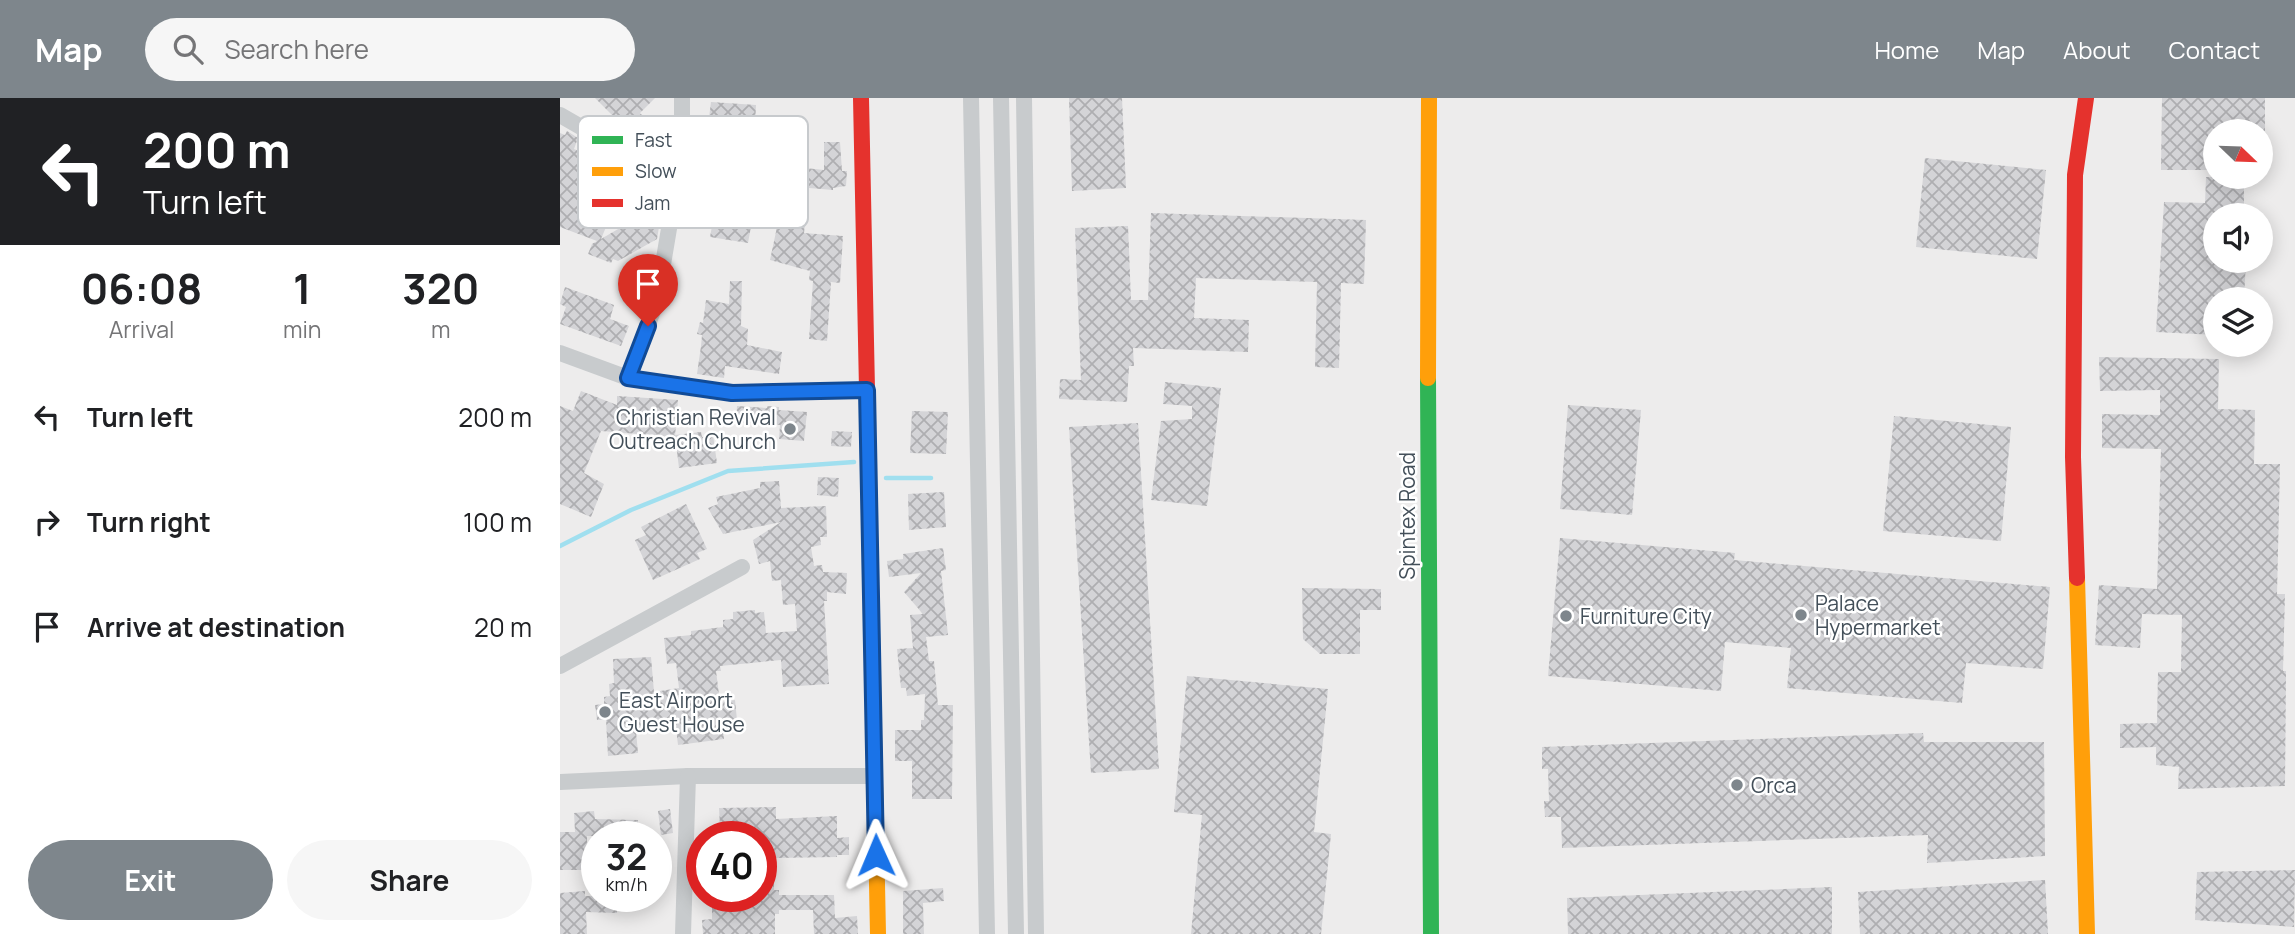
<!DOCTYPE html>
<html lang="en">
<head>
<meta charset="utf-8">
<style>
	body { margin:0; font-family:Manrope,sans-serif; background:#f6f6f6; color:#202124; height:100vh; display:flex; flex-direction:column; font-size:26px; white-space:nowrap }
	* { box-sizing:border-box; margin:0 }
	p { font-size:23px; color:#757577 }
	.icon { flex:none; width:38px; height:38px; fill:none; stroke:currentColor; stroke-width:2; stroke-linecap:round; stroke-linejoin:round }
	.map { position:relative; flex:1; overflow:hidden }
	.side { display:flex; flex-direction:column; background:#fff; width:560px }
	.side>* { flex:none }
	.banner { background:#202124; color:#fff; overflow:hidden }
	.needle { width:46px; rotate:113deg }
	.buttons { position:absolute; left:1643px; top:21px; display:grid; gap:14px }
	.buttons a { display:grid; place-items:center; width:70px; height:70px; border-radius:50%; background:#fff; box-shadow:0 4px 18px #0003; font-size:35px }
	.speed { position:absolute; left:21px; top:723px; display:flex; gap:14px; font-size:35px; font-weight:700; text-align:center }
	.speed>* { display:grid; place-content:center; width:91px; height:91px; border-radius:50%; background:#fff; box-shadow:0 4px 18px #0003; line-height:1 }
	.speed small { font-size:18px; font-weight:400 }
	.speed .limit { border:10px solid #d22; background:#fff; color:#111 }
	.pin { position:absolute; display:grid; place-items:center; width:60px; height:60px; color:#fff; margin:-72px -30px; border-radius:50% 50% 50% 0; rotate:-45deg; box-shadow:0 0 7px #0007 }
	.pin .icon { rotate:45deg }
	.me { position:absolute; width:77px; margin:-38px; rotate:359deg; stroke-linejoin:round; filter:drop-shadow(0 0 5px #0008) }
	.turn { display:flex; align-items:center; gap:24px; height:147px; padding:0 28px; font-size:32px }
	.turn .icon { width:91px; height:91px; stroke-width:2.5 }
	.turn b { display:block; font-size:49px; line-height:60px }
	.eta { display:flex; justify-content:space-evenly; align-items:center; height:119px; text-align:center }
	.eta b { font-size:42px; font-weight:700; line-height:49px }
	.cta { display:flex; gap:14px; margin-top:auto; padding:14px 28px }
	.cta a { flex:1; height:80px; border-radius:42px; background:#7e868c; color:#fff; font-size:28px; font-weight:700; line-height:80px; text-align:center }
	.cta a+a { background:#f6f6f6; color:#202124 }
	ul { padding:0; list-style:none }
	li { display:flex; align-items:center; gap:21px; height:105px; padding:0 28px }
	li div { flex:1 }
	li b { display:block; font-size:26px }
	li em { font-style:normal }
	header { display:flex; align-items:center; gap:42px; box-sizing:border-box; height:98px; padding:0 35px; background:#7e868c; color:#fff }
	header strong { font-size:33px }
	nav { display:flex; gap:38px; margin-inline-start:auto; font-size:24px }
	.search { width:490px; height:63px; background:#f6f6f6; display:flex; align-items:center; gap:18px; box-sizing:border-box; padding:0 24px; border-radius:38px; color:#757577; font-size:26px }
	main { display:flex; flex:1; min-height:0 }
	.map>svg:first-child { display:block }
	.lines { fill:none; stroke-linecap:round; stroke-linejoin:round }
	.stream { stroke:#a0dfef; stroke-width:4.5 }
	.building { fill:url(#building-cross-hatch) }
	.street { stroke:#c8cbcd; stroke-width:16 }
	.fast { stroke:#30b455; stroke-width:16 }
	.slow { stroke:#ff9f0a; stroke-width:16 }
	.jam { stroke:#e5322d; stroke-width:16 }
	.route-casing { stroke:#114b97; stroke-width:18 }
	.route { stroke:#1a73e8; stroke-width:12 }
	.poi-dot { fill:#7e868c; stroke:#fff; stroke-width:2.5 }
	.labels { text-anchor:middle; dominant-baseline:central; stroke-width:5; stroke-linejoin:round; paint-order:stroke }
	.poi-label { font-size:21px; fill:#434f59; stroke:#fff; text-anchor:start }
	.street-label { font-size:21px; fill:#434f59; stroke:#fff }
	.key { fill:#fff; stroke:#c7cacd; stroke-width:2 }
	.key-label { font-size:19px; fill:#434f59 }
</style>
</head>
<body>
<header>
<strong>Map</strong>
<div class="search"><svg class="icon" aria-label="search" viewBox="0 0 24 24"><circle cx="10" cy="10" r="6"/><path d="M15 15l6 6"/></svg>Search here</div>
<nav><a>Home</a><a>Map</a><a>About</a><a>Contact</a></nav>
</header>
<main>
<section class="side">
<div class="banner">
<div class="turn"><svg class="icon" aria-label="left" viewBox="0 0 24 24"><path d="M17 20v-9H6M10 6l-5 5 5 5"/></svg><div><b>200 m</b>Turn left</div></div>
</div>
<div class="eta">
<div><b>06:08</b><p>Arrival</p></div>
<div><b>1</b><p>min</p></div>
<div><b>320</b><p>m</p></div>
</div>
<ul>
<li><svg class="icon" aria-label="left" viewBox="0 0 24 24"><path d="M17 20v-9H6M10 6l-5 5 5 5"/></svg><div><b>Turn left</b></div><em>200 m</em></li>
<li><svg class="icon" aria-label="right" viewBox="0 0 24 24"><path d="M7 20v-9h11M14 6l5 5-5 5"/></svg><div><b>Turn right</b></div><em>100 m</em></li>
<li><svg class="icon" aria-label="arrive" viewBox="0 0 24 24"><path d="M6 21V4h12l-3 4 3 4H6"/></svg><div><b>Arrive at destination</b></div><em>20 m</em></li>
</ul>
<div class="cta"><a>Exit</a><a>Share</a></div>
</section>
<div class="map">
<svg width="1735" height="836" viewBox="0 0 1735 836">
	<defs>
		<pattern id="building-cross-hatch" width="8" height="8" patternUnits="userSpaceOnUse" patternTransform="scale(1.75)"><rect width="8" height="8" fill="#d4d4d7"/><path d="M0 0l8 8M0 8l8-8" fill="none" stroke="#aeaeb1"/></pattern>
	</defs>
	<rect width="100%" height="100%" fill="#edecec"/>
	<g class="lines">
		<g class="stream">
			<polyline points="326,380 371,380"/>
			<polyline points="0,448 71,412 168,373 294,364"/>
		</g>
	</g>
	<g class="building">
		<polygon points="35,0 95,0 80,15 83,18 68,33"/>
		<polygon points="509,0 562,0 566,90 512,93"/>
		<polygon points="1602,0 1705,0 1705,33 1656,33 1656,72 1601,72"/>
		<polygon points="151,4 196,7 195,29 214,30 212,63 218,64 217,67 264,72 264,44 280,44 282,73 287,73 286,88 273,90 273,92 249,90 244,135 283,138 280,185 271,184 267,243 249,241 253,183 249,182 250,173 210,162 220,115 194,112 188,145 150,139 155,112 149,111 153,80 149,80 150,76 135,75 137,55 142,56 145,20 149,20"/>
		<polygon points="7,33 18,40 14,51 42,62 29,99 54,110 41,141 77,120 99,129 97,141 58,163 53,161 51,165 28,156 32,146 37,143 0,129 0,35 5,37"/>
		<polygon points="1365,60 1486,72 1477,161 1356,149"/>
		<polygon points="1646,79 1684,79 1684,117 1656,117 1656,163 1686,163 1684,201 1656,201 1656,237 1596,234 1604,104 1645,105"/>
		<polygon points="591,115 806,122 804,186 781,185 779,270 755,269 757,184 636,180 634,220 689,222 688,254 573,250 574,268 569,268 567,304 499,301 500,281 521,282 515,130 568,128 571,202 588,202"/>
		<polygon points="170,183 182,183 181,228 188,231 187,247 222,254 219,276 165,268 164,280 137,276 141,248 142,237 137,236 140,224 143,225 146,202 169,206"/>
		<polygon points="5,189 54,207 50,221 69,228 61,248 0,226 6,209 0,206"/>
		<polygon points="1539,259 1659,261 1658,311 1695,312 1694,366 1720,366 1717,496 1725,496 1723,573 1726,573 1725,688 1618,691 1619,669 1596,667 1596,649 1560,650 1560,626 1597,625 1598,574 1621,574 1622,517 1582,516 1580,550 1535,547 1539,487 1597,491 1601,351 1542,350 1542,316 1600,317 1600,292 1540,293"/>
		<polygon points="605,284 661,290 647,408 591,402 601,323 632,321 632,308 603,306"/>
		<polygon points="21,293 57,307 57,298 118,302 115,339 41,333 24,375 44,386 31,419 0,406 0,308 13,313"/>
		<polygon points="1008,307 1081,312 1072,417 1000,411"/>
		<polygon points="177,308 207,310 207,308 219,309 219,312 247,314 244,343 219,341 220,327 176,324"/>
		<polygon points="352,313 388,314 386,356 350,355"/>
		<polygon points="1334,318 1451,329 1441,443 1323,433"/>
		<polygon points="578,325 599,671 531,675 509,329"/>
		<polygon points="272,333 292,334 291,349 271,348"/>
		<polygon points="141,334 142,339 153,337 157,365 119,370 115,337"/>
		<polygon points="258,379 279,380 278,399 257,397"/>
		<polygon points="219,383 221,410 266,408 267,439 260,439 261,447 251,449 254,468 262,467 263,474 287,475 286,496 267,494 267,503 264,503 269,586 223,589 221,562 160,568 161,573 156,573 160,604 175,602 177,622 162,623 164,641 118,647 116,630 76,633 78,655 48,658 46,622 37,622 35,607 44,606 44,599 50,598 49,586 54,585 53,561 91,559 94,594 119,590 116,565 107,566 104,540 131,537 131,533 163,529 163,522 173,521 173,514 195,512 195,515 204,514 206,535 237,533 235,506 223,507 221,482 212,483 210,463 199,466 193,442 221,424 163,436 148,410 158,406 156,399 200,390 200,384"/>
		<polygon points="384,394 386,429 349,432 348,396"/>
		<polygon points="126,406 147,451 137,455 140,461 93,482 75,442 86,437 81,429"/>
		<polygon points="1000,440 1175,455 1174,462 1490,489 1483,571 1406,565 1402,605 1227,590 1231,550 1165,544 1161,593 988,578"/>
		<polygon points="383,450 386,472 381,473 388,537 366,539 369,563 374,563 378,607 393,607 392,701 352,701 352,663 335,663 335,632 361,632 361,622 364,622 365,596 347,598 346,590 341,590 337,551 353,550 350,517 363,516 344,494 361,475 329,479 327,463 343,461 343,456"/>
		<polygon points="742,490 821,491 821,512 800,512 800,556 760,556 743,541"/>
		<polygon points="627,578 768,591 754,734 771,736 761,836 631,836 642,717 614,714"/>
		<polygon points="1363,635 1364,644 1484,644 1485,758 1367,765 1368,737 1002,750 1001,719 985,719 984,703 989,703 988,671 982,671 982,649"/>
		<polygon points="216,709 216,721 277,718 277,740 289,739 289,757 277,757 277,759 214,760 214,792 219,792 219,797 274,797 275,820 297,818 298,836 254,836 253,812 219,812 219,816 215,816 215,836 143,836 142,822 152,821 152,798 201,798 201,738 168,738 168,729 160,729 159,710"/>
		<polygon points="110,711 113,735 101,737 98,713"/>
		<polygon points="34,713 35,721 78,722 78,738 27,738 27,772 0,772 0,734 15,734 14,715"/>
		<polygon points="1735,772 1734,829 1635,822 1637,774"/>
		<polygon points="1485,782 1488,836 1300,836 1298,794"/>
		<polygon points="1272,789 1272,836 1008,836 1007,800"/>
		<polygon points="383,790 384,803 363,805 364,836 343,836 343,793"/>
		<polygon points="25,793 25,798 80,798 79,811 57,811 57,815 26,814 27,836 0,836 0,795"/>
	</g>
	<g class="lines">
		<g class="street">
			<polyline points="411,0 427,836"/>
			<polyline points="441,0 456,836"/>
			<polyline points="464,0 476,836"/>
			<polyline points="0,17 66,55 116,89"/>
			<polyline points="0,255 68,280 172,295 307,292"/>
			<polyline points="68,280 97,202 116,89 122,43 122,0"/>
			<polyline points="0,568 182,469"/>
			<polyline points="0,684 128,678 314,678"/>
			<polyline points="123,836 128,678"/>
		</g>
		<polyline class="fast" points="868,280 871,836"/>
		<g class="slow">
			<polyline points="868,280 869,0"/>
			<polyline points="1517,480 1527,836"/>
			<polyline points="312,535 318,836"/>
		</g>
		<g class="jam">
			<polyline points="301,0 312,535"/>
			<polyline points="1517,480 1513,359 1515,77 1526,0"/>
		</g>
	</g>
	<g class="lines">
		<g class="route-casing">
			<polyline id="route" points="88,228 68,280 172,295 307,292 316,757"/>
		</g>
		<use href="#route" class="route"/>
	</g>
	<g class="poi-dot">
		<circle cx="230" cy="331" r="7"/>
		<circle cx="1241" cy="517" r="7"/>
		<circle cx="1006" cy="518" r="7"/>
		<circle cx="45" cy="614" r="7"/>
		<circle cx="1177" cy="687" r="7"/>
	</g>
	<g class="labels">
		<g class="poi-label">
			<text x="216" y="319" text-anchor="end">Christian Revival<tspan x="216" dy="24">Outreach Church</tspan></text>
			<text x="1255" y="505">Palace<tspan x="1255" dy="24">Hypermarket</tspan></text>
			<text x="1020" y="518">Furniture City</text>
			<text x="59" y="602">East Airport<tspan x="59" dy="24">Guest House</tspan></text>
			<text x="1191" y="687">Orca</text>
		</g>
		<g class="street-label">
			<text transform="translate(847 418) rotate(-90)">Spintex Road</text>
		</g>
	</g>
	<rect x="18" y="18" width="230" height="112" rx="10" class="key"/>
	<rect x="32" y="38" width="31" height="8" fill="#30b455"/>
	<rect x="32" y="69" width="31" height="9" fill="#ff9f0a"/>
	<rect x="32" y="101" width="31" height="8" fill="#e5322d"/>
	<g class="key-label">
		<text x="75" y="49">Fast</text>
		<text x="75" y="80">Slow</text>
		<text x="75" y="112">Jam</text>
	</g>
</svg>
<div class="buttons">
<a><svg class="needle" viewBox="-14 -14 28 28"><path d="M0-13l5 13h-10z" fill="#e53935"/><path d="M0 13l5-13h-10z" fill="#757577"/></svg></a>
<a><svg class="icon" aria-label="sound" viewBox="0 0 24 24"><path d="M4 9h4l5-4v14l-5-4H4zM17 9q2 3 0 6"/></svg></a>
<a><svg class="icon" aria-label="layers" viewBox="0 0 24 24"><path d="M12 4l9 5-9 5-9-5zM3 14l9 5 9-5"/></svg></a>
</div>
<div class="speed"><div>32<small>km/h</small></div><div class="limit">40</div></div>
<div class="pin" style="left:88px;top:228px;background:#d93025"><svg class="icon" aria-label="arrive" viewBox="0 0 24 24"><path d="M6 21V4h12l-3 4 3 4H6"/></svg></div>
<svg class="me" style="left:316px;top:757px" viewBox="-20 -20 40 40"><path d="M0-17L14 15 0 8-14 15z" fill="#1a73e8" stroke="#fff" stroke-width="4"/></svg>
</div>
</main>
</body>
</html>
